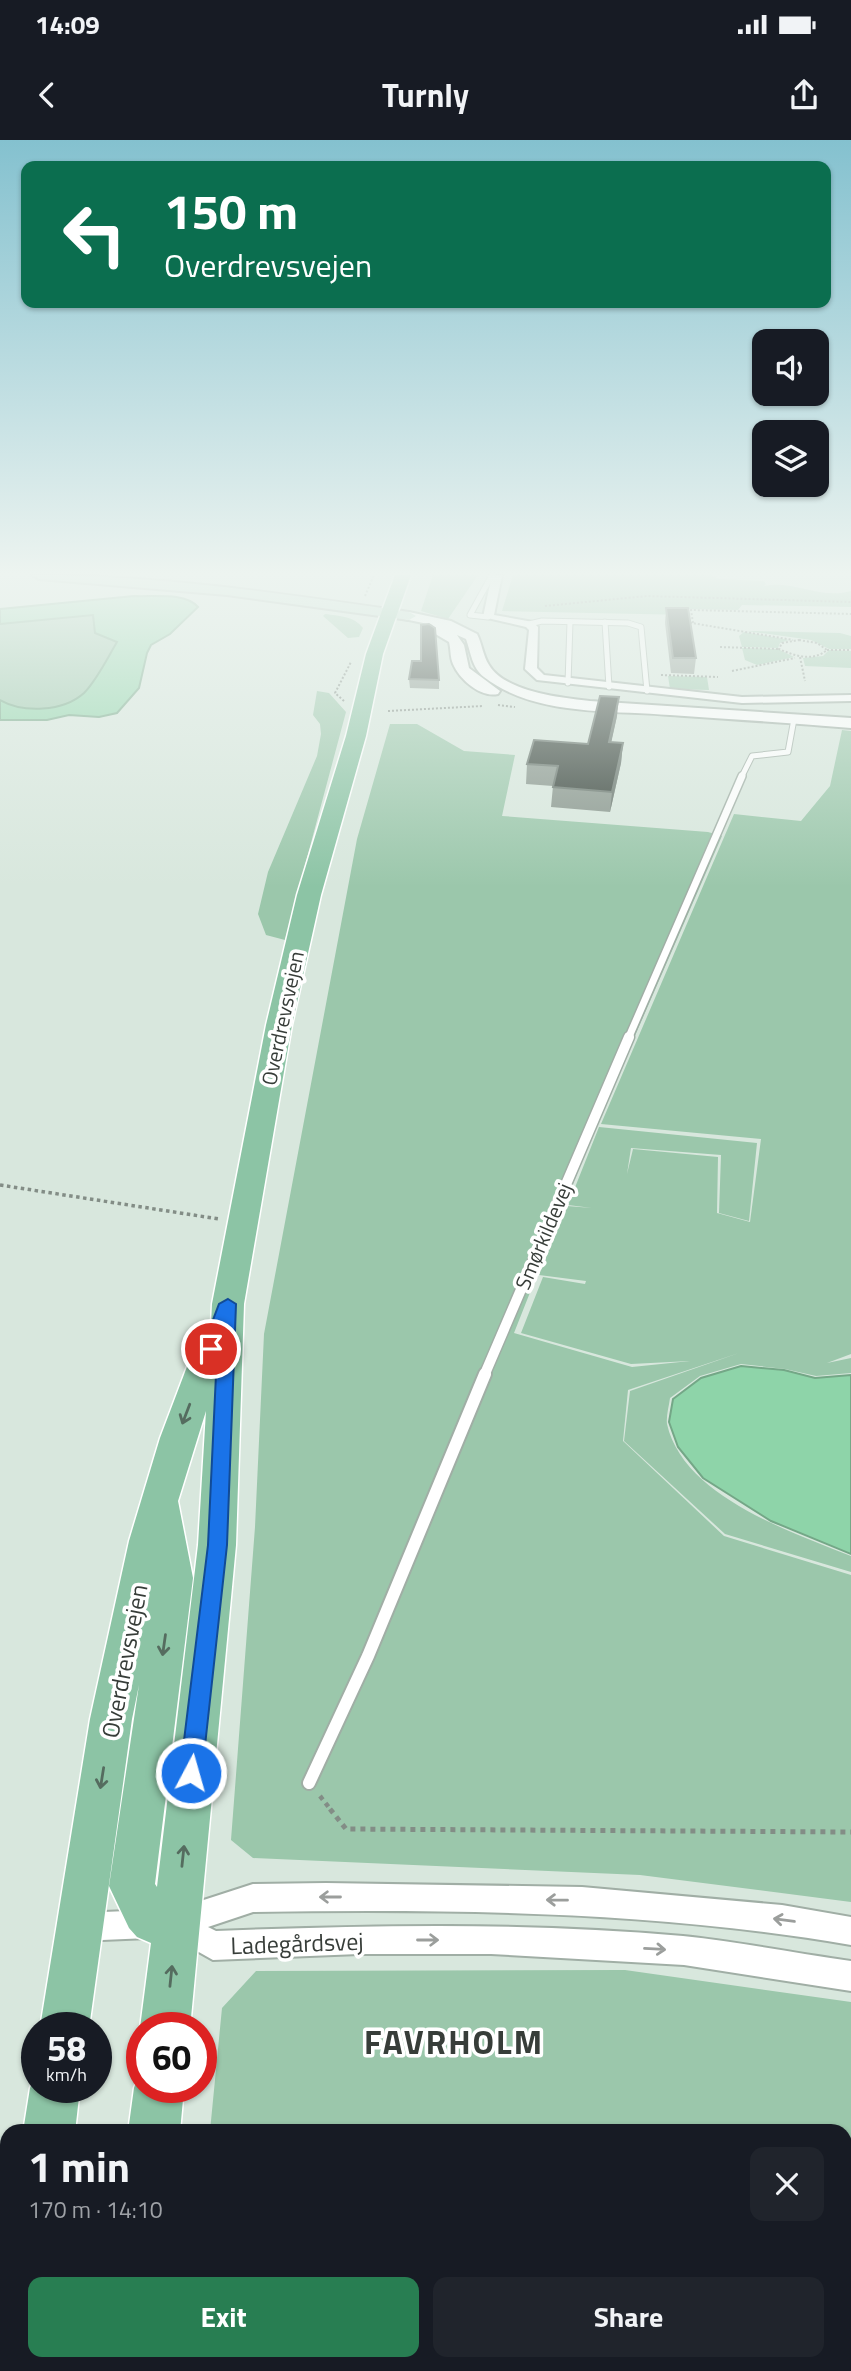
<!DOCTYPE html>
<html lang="en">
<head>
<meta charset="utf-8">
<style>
	body { margin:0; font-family:"Titillium Web",sans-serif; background:#20242c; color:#f1f3f6; height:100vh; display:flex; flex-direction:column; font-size:26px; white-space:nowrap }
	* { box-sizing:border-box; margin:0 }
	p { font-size:23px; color:#9ea1a6 }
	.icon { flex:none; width:38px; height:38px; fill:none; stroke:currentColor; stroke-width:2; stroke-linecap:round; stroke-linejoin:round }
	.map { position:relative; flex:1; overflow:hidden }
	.drawer { position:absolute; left:0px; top:1984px; width:852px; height:247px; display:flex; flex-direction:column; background:#171b24; border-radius:21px 21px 0 0; box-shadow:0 2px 5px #0004 }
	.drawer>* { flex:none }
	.hud { position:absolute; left:21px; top:21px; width:810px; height:147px; border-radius:14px; box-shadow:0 2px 5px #0004; background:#0b6e4f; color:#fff; overflow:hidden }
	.tools { position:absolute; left:752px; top:189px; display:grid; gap:14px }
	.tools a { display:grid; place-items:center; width:77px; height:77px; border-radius:14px; background:#171b24; box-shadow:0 2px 5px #0004; font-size:35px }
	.speed { position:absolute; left:21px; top:1872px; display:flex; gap:14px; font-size:35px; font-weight:700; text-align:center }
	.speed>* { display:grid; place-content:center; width:91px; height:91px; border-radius:50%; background:#171b24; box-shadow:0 2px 5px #0004; line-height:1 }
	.speed small { font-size:18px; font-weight:400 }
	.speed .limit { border:10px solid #d22; background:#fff; color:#111 }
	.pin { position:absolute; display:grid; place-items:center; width:60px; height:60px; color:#fff; margin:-30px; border:4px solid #fff; border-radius:50%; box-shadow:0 2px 7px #0007 }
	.me { position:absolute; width:77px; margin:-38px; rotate:6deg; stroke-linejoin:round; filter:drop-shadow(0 0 5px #0008) }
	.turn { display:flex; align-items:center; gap:24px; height:147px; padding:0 28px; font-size:32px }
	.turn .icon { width:91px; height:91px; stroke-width:2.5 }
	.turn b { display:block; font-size:49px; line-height:60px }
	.round { display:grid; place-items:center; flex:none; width:74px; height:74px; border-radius:14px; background:#20242c }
	.headline { display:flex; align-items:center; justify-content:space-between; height:119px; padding:0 28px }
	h1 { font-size:42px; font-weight:700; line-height:52px }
	.action { display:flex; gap:14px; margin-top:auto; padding:14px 28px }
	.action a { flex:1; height:80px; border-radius:14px; background:#287e52; color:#fff; font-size:28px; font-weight:700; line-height:80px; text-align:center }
	.action a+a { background:#20242c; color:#f1f3f6 }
	.status { display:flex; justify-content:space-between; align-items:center; height:49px; padding:0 35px; background:#171b24; direction:ltr }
	.status svg { height:19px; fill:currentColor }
	header { display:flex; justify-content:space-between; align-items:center; height:91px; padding:0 28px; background:#171b24; font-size:32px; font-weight:700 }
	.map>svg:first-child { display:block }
	.green { fill:#9bc7ab }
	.water { fill:#8ed4a9; stroke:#74a787; stroke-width:2 }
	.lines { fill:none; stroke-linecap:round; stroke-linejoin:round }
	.service-far3-casing { stroke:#a0aea5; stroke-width:7 }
	.service-far2-casing { stroke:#a0aea5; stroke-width:10 }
	.service-far1-casing { stroke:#a0aea5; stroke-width:13 }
	.service-casing { stroke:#a0aea5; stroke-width:16 }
	.minor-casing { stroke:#a0aea5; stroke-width:4 }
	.tertiary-casing { stroke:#a0aea5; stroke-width:4 }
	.secondary-casing { stroke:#a0aea5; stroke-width:4 }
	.primary-casing { stroke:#fff; stroke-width:3 }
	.path-far3 { stroke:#838d86; stroke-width:2; stroke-dasharray:2 2; stroke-linecap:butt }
	.path-far2 { stroke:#838d86; stroke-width:3.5; stroke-dasharray:3.5 3.5; stroke-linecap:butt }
	.path-far1 { stroke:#838d86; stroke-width:4.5; stroke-dasharray:4.5 4.5; stroke-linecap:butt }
	.path { stroke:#838d86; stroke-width:5; stroke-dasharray:5 5; stroke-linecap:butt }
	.service-far3 { stroke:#fff; stroke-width:5 }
	.service-far2 { stroke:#fff; stroke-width:7 }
	.service-far1 { stroke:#fff; stroke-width:10 }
	.service { stroke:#fff; stroke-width:12 }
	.minor { fill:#fff; fill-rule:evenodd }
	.tertiary { fill:#fff; fill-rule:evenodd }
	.secondary { fill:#c5e1d2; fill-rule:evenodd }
	.primary { fill:#8cc4a5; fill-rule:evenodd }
	.wall { fill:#88958c }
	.shaded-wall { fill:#67746c }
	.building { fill:#37433b; stroke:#67746c; stroke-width:2 }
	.oneway { stroke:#556c5f }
	.oneway2 { stroke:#9b9e9c }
	.route { fill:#1a73e8; stroke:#114b97; stroke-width:2 }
	.labels { text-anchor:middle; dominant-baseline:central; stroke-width:7; stroke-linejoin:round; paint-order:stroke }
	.street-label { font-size:21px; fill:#373d39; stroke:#fff }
	.near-street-label { font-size:24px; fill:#373d39; stroke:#fff }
	.near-district-label { font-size:33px; font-weight:bold; letter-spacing:2px; fill:#373d39; stroke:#fff }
</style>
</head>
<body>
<div class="status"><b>14:09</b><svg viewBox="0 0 49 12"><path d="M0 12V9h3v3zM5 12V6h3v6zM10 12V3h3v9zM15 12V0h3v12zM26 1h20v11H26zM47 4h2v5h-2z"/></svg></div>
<header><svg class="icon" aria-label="back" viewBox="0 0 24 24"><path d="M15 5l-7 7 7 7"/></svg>Turnly<svg class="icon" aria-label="share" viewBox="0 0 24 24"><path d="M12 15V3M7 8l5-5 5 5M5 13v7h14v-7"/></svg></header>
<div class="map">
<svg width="851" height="2231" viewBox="0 0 851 2231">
	<rect width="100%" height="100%" fill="#d8e7dd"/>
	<g class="green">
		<polygon points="433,435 478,435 448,479 421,471"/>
		<path d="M513,435H711L719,439L764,441L766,444L764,446C794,440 820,460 851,451V467L742,465L738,470L688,469L689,475L502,471Z"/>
		<path d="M93,474L118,501C107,517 97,540 84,553C63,572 23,573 0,560V484Z"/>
		<path d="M325,474C339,476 354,476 363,488L359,497L348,498L323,476Z"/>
		<polygon points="747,491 840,493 851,496 851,509 829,509 811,500"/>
		<polygon points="744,492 789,500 780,503 778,508 742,507 739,496"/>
		<polygon points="742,508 778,509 794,517 757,525 745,520"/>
		<polygon points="829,510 851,511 851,528 805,526 803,518 823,516"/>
		<polygon points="668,536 707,537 709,550 670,549"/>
		<polygon points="317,551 329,553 346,572 285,800 266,795 258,774 268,732 317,616 321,594 320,584 313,575"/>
		<path d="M390,584H417L464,611L515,615L502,676L708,692L722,696L597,983L514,1193L632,1227L690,1221L631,1224L521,1193L543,1137L585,1144L586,1141L539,1135L567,1066L592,1068L568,1065L599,987L757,1003L749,1081L719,1073L721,1015L631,1008L627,1034L633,1009L718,1017L717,1073L750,1082L761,999L601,984L734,674L801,681L830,646L842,590L851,591V1214L827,1223L851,1218V1233L816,1236L785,1229L741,1224L700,1236L670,1258C669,1266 666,1276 667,1284C683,1356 791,1392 851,1416V1432L725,1394L624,1301L630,1251L739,1213L628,1250L623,1301L724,1396L851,1435V1762L640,1735L253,1718L231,1700L255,1387L264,1194L357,699Z"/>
		<polygon points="625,1830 851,1862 851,2227 837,2231 568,2231 554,2224 845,2224 845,1992 210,1991 222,1868 256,1831"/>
		<polygon points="223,2224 354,2224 351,2231 222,2231"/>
	</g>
	<g class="water">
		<path d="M134,456C153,457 185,452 198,467L170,494L151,505L147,513L139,548L117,573L99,577L69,575L47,580H0V560C23,573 63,572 84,553C97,540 108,517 117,502L95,493L93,475L0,484V469Z"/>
		<polygon points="741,1226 784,1230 815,1238 851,1235 851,1414 771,1381 703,1338 678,1307 669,1282 673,1259 701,1238"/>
		<polygon points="364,2224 541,2224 555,2231 362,2231"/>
	</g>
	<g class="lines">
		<g class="service-far3-casing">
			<g id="service-far3">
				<polyline points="488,477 470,475 492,435"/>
				<polyline points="605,482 609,547"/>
				<polyline points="529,484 542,481 628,483 641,487 647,551"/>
				<polyline points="568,543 570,482"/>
				<polyline points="741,638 752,616 788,612 794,579"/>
			</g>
		</g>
		<g class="service-far2-casing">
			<polyline id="service-far2" points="628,899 742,636"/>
		</g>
		<g class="service-far1-casing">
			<polyline id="service-far1" points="484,1236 629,897"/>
		</g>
		<g class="service-casing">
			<polyline id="service" points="309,1643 368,1516 485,1234"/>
		</g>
		<g class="minor-casing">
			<g id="minor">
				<polygon points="492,435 502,435 494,475 533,482 538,487 537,528 544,535 742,557 851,555 851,561 742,563 537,540 525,529 529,490 526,487 483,477"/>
				<path d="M326,1743L582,1747L782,1765L851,1777V1805C654,1771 452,1769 253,1772L208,1787L216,1791C372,1785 527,1782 683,1796C739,1802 795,1813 851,1821V1851L684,1825L491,1814H359L213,1820L172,1797L79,1801L69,1797L65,1787L69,1777L79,1773L176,1769L253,1744Z"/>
			</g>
		</g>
		<g class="tertiary-casing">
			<path id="tertiary" d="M409,472L451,481L477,494C482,504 483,516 489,525C505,552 562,558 590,561L851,578V588C791,583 730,579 670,575C610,570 534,576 484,537C472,528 471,513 466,499L457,495L464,505L469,528L500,551L498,554C481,558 460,540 453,524C450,517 451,510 449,502L427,489L433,485L404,479L402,476Z"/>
		</g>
		<g class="secondary-casing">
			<path id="secondary" d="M32,435C159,435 284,454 409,472L416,476L409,480L227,455L39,439Z"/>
		</g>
		<g class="primary-casing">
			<g id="primary">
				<path d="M395,435H411L383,514L366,596L321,755L292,885L244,1164L236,1405L190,1888H142V1891L140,1888L151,1803L137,1797L129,1788L109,1746L139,1545L132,1579L89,1888H40L90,1579L129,1401L160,1298L199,1195L204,1187L211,1185L212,1164L266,885L297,755L346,596L366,514ZM206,1271L198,1405L157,1747L155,1744L193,1438L178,1361Z"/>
				<polygon points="141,1930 142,1948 184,1948 180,1992 128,1992 134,1948"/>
				<polygon points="37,1931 37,1948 80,1948 75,1992 23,1992 30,1948"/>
				<polygon points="7,2203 7,2224 53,2224 53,2231 0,2231 0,2216"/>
				<polygon points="100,2224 156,2224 156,2231 98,2231"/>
			</g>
		</g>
		<g class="path-far3">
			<polyline points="365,456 374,435"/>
			<polyline points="545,466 647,456 851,462"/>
			<polyline points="686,482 793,500"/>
			<polyline points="693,483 691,470 851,474"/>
			<path d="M799,500L817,503L827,510C813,522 795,516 779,509L782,503Z"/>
			<polyline points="720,507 779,509"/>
			<polyline points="827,510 851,510"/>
			<polyline points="800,517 805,541"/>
			<polyline points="732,531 795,518"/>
			<polyline points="661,535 718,537"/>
			<polyline points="344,561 335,553 351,522"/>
			<polyline points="498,565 515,567"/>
			<polyline points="388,571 483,566"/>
		</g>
		<polyline class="path-far2" points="0,1045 219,1079"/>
		<polyline class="path-far1" points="320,1656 331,1670"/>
		<polyline class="path" points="330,1669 346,1689 851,1692"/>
		<use href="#service-far3" class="service-far3"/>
		<use href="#service-far2" class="service-far2"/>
		<use href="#service-far1" class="service-far1"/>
		<use href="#service" class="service"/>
		<use href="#minor" class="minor"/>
		<use href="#tertiary" class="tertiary"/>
		<use href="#secondary" class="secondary"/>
		<use href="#primary" class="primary"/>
	</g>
	<g class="wall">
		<polygon points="666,468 696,518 694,534 671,533 665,483"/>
		<polygon points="409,539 439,540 439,549 410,548"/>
		<polygon points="617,576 611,602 623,603 621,623 610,672 551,667 553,646 526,644 527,624 588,604"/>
	</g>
	<g class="shaded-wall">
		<polygon points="619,557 617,576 607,622 609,602"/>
		<polygon points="623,603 621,623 610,672 612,652"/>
	</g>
	<g class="building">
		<polygon points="666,468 688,468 696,518 673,518"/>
		<polygon points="429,484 435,488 439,540 409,539 412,521 421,521 421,485"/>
		<polygon points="600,556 619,557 609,602 623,603 612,652 553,647 558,626 527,624 534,600 588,604"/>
	</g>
	<defs><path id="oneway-shaft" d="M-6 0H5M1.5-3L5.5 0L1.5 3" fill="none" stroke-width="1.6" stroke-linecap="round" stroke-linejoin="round" transform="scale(1.75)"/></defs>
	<g class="oneway">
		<use href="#oneway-shaft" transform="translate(186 1274) rotate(111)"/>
		<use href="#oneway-shaft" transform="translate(164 1505) rotate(98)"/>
		<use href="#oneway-shaft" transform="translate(102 1638) rotate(99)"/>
		<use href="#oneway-shaft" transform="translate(183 1716) rotate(-84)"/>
		<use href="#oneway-shaft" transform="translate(171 1836) rotate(-84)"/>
	</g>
	<g class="oneway2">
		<use href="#oneway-shaft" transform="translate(330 1757) rotate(-180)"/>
		<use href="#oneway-shaft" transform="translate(557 1760) rotate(-179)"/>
		<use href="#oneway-shaft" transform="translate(784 1780) rotate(-172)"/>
		<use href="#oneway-shaft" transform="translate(428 1800)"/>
		<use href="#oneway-shaft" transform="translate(655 1809) rotate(3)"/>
	</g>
	<linearGradient id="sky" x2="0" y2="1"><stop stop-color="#84c1cf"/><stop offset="0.58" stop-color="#edf4f0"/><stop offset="1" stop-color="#edf4f0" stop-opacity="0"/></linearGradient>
	<rect width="851" height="747" fill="url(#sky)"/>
	<polygon class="route" points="228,1159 236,1164 227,1405 202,1633 199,1641 191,1644 184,1641 180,1633 208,1405 217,1213 211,1215 202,1209 219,1164"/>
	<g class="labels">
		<g class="street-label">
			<text transform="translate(282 878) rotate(-78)">Overdrevsvejen</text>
			<text transform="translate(543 1096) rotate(-67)">Smørkildevej</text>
		</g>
		<g class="near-street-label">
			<text transform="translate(124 1521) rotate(-79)">Overdrevsvejen</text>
			<text transform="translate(297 1803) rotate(-2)">Ladegårdsvej</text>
		</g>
		<g class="near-district-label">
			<text x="454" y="1902">FAVRHOLM</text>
		</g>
	</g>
</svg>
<div class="tools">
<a><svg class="icon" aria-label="sound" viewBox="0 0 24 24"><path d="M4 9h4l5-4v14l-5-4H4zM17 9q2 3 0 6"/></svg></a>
<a><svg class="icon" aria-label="layers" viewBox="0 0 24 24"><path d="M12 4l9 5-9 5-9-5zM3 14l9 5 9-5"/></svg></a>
</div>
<div class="speed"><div>58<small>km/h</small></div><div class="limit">60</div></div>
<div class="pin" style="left:211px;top:1209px;background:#d93025"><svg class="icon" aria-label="arrive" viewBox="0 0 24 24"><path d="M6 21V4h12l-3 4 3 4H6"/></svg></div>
<svg class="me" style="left:191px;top:1633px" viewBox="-20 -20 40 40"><circle r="17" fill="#1a73e8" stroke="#fff" stroke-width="3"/><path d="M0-11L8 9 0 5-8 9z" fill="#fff"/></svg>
<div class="hud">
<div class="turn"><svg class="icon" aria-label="left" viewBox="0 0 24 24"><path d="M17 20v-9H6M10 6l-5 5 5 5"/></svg><div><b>150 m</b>Overdrevsvejen</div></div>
</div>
<section class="drawer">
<div class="headline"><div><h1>1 min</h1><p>170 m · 14:10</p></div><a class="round"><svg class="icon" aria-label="close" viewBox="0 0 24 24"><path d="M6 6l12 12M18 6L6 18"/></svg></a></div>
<div class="action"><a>Exit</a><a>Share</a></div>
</section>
</div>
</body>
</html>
